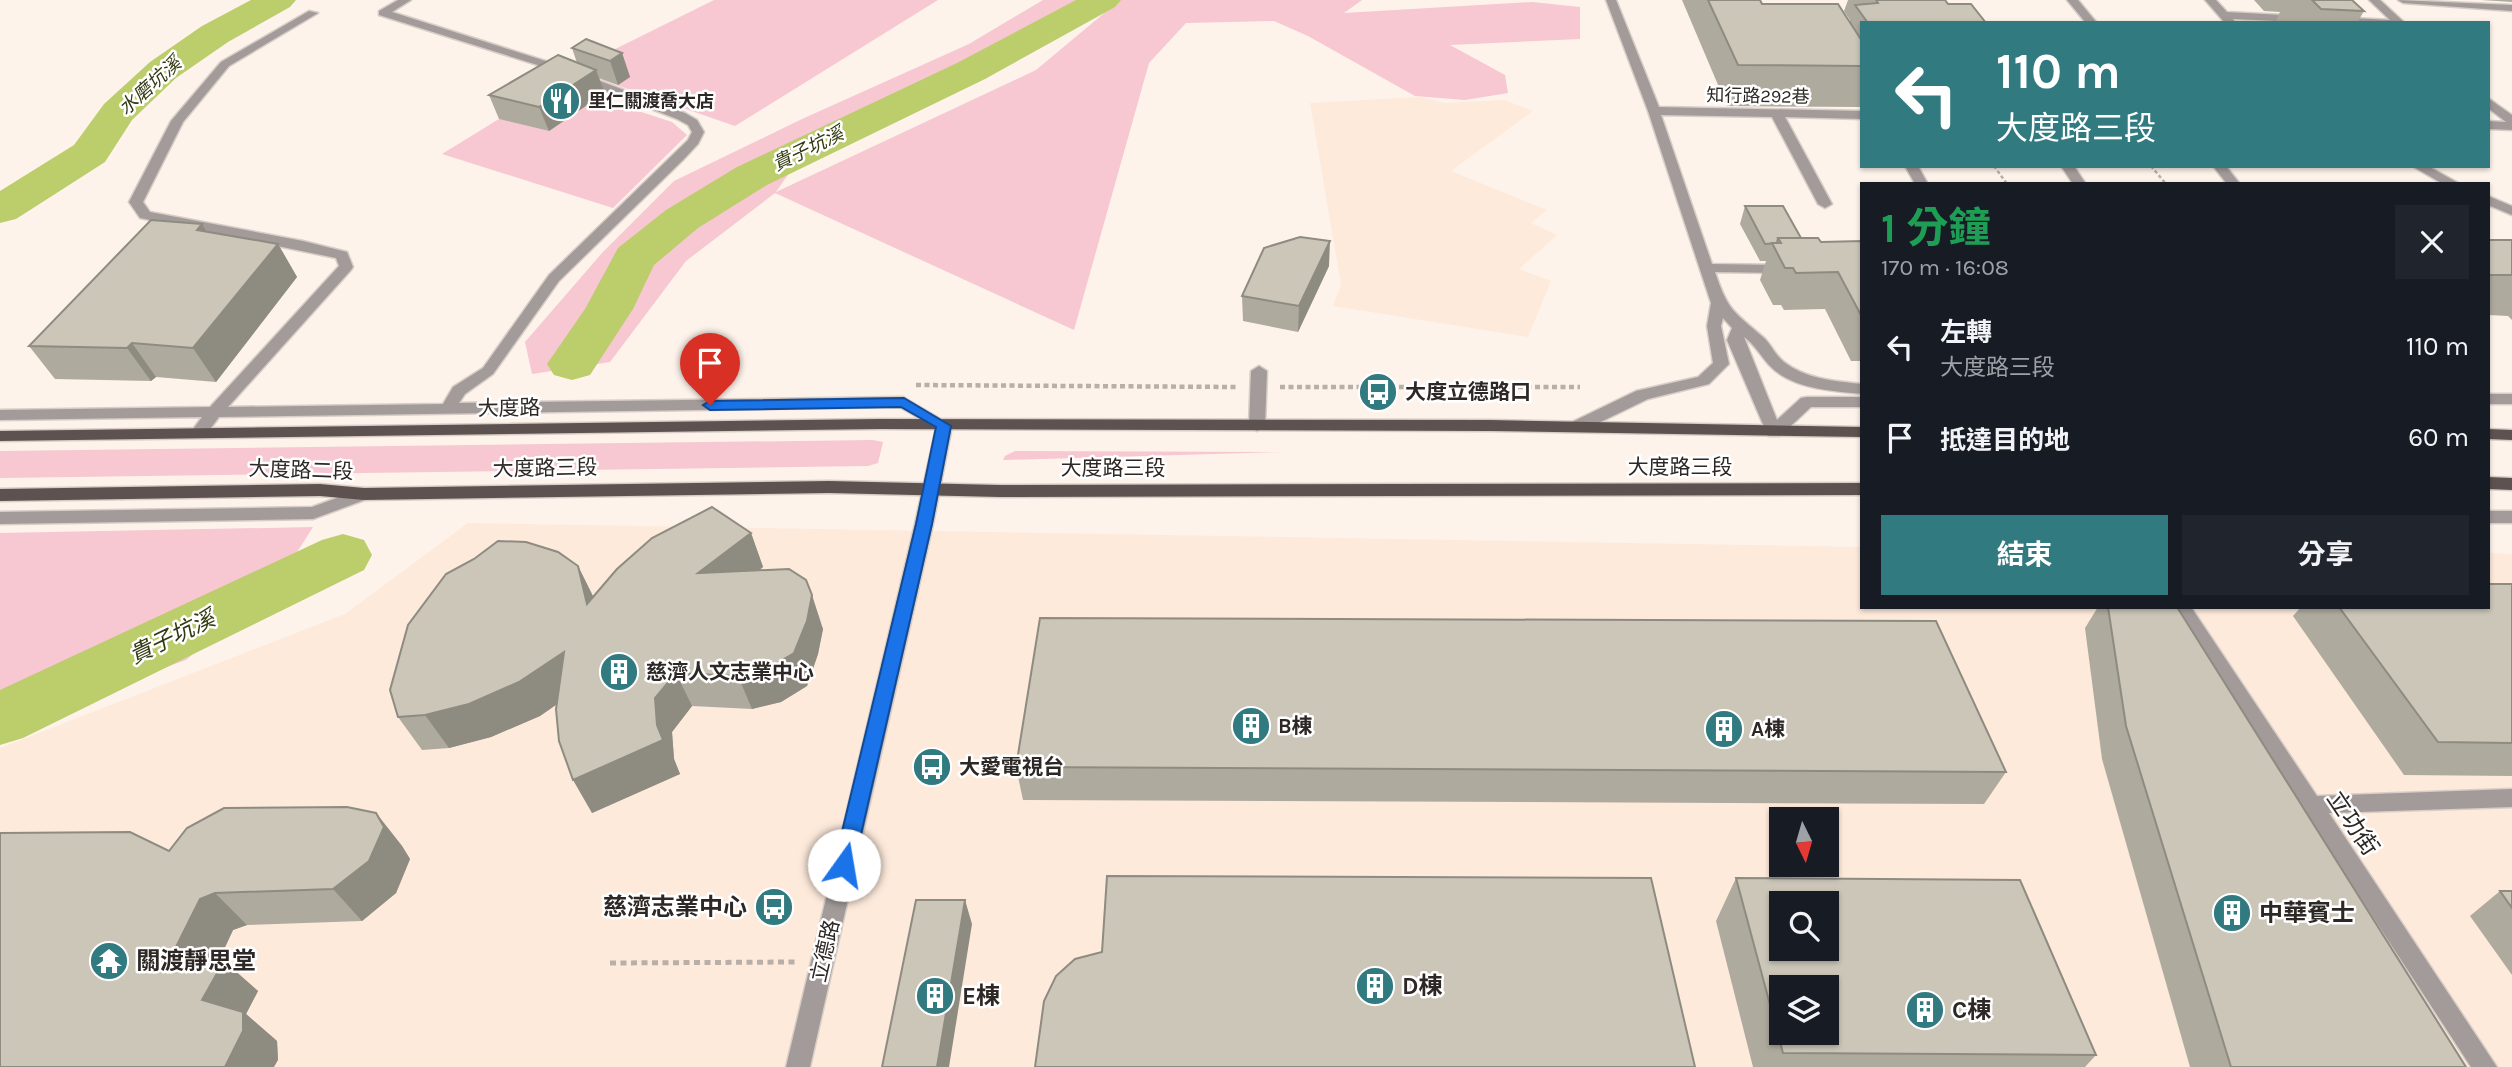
<!DOCTYPE html>
<html lang="zh-TW">
<head>
<meta charset="utf-8">
<style>
	body { margin:0; font-family:Karla,"Noto Sans TC",sans-serif; background:#20242c; color:#f1f3f6; height:100vh; display:flex; flex-direction:column; font-size:26px; white-space:nowrap }
	* { box-sizing:border-box; margin:0 }
	p { font-size:23px; color:#9ea1a6 }
	.icon { flex:none; width:38px; height:38px; fill:none; stroke:currentColor; stroke-width:2; stroke-linecap:round; stroke-linejoin:round }
	.map { position:relative; flex:1; overflow:hidden }
	.side { position:absolute; left:1860px; top:182px; width:630px; height:427px; display:flex; flex-direction:column; background:#171b24; border-radius:0px; box-shadow:0 2px 5px #0004 }
	.side>* { flex:none }
	.top-card { position:absolute; left:1860px; top:21px; width:630px; height:147px; border-radius:0px; box-shadow:0 2px 5px #0004; background:#317a80; color:#fff; overflow:hidden }
	.needle { width:46px; rotate:175deg }
	.controls { position:absolute; left:1769px; top:807px; display:grid; gap:14px }
	.controls a { display:grid; place-items:center; width:70px; height:70px; border-radius:0px; background:#171b24; box-shadow:0 2px 5px #0004; font-size:35px }
	.pin { position:absolute; display:grid; place-items:center; width:60px; height:60px; color:#fff; margin:-72px -30px; border-radius:50% 50% 50% 0; rotate:-45deg; box-shadow:0 0 7px #0007 }
	.pin .icon { rotate:45deg }
	.me { position:absolute; width:77px; margin:-38px; rotate:13deg; stroke-linejoin:round; filter:drop-shadow(0 0 5px #0008) }
	.turn { display:flex; align-items:center; gap:24px; height:147px; padding:0 21px; font-size:32px }
	.turn .icon { width:91px; height:91px; stroke-width:2.5 }
	.turn b { display:block; font-size:49px; line-height:60px }
	.round { display:grid; place-items:center; flex:none; width:74px; height:74px; border-radius:0px; background:#20242c }
	.head { display:flex; align-items:center; justify-content:space-between; height:119px; padding:0 21px }
	h1 { font-size:42px; font-weight:700; line-height:52px; color:#1e9e55 }
	.primary-button { display:flex; gap:14px; margin-top:auto; padding:14px 21px }
	.primary-button a { flex:1; height:80px; border-radius:0px; background:#317a80; color:#fff; font-size:28px; font-weight:700; line-height:80px; text-align:center }
	.primary-button a+a { background:#20242c; color:#f1f3f6 }
	ul { padding:0; list-style:none }
	li { display:flex; align-items:center; gap:21px; height:91px; padding:0 21px }
	li div { flex:1 }
	li b { display:block; font-size:26px }
	li em { font-style:normal }
	.map>svg:first-child { display:block }
	.built { fill:#fdeadb; fill-rule:evenodd }
	.green { fill:#f7c7d2 }
	.lines { fill:none; stroke-linecap:round; stroke-linejoin:round }
	.river { fill:#bccd6c; fill-rule:evenodd }
	.minor-casing { stroke:#d8cec7; stroke-width:3 }
	.major-casing { stroke:#d8cec7; stroke-width:3 }
	.path-far2 { stroke:#b8afa9; stroke-width:2.5; stroke-dasharray:3.5 2.5; stroke-linecap:butt }
	.path-far1 { stroke:#b8afa9; stroke-width:4.5; stroke-dasharray:5 3.5; stroke-linecap:butt }
	.path { stroke:#b8afa9; stroke-width:5; stroke-dasharray:6 4.5; stroke-linecap:butt }
	.minor { fill:#a29b99; fill-rule:evenodd }
	.major { fill:#5d524f; fill-rule:evenodd }
	.wall { fill:#afaa9e }
	.shaded-wall { fill:#8e8b81 }
	.building { fill:#cbc6b8; stroke:#8e8b81; stroke-width:2; fill-rule:evenodd }
	.route { fill:#1a73e8; stroke:#114b97; stroke-width:2 }
	.labels { text-anchor:middle; dominant-baseline:central; stroke-width:5; stroke-linejoin:round; paint-order:stroke }
	.far-street-label { font-size:18px; fill:#2d2825; stroke:#fff }
	.far-poi-label { font-size:18px; font-weight:bold; fill:#2d2825; stroke:#fff; text-anchor:start }
	.far-water-label { font-size:19px; font-style:italic; fill:#333a11; stroke:#fff }
	.poi-label { font-size:21px; font-weight:bold; fill:#2d2825; stroke:#fff; text-anchor:start }
	.street-label { font-size:21px; fill:#2d2825; stroke:#fff }
	.water-label { font-size:23px; font-style:italic; fill:#333a11; stroke:#fff }
	.near-street-label { font-size:24px; fill:#2d2825; stroke:#fff }
	.near-poi-label { font-size:24px; font-weight:bold; fill:#2d2825; stroke:#fff; text-anchor:start }
</style>
</head>
<body>
<div class="map">
<svg width="2512" height="1067" viewBox="0 0 2512 1067">
	<rect width="100%" height="100%" fill="#fdf3eb"/>
	<g class="built">
		<polygon points="1421,97 1445,103 1504,100 1533,111 1451,171 1547,210 1531,223 1557,235 1519,269 1551,281 1528,337 1333,306 1341,285 1310,103"/>
		<path d="M468,523L1862,547V607H2488L2489,553L2512,554V1067H0V748L345,614ZM1782,819H1827V864H1782ZM1782,903H1827V948H1782ZM1782,987H1827V1032H1782Z"/>
	</g>
	<g class="green">
		<polygon points="714,0 938,0 735,126 573,70"/>
		<polygon points="1043,0 1085,0 962,71 816,134 776,192 1036,70 1120,0 1362,0 1344,13 1532,2 1580,7 1580,39 1450,45 1505,75 1508,93 1465,100 1415,96 1308,36 1274,21 1186,23 1149,63 1074,330 775,193 686,261 610,362 532,374 525,342 602,253 674,181 802,119 969,44"/>
		<polygon points="598,98 672,122 687,135 613,208 442,154 499,119 549,131"/>
		<polygon points="873,440 883,442 878,463 868,466 0,478 0,451"/>
		<polygon points="1015,451 1283,452 1003,460 1005,456"/>
		<polygon points="313,527 280,579 186,660 0,727 0,533"/>
	</g>
	<g class="lines">
		<g class="river">
			<polygon points="251,0 296,0 290,7 228,42 176,78 132,120 105,162 16,219 0,223 0,191 74,145 104,104 150,62 202,26"/>
			<polygon points="1076,0 1121,0 1115,7 985,79 767,185 698,228 654,265 633,309 590,375 572,380 554,375 547,364 585,309 618,248 666,210 737,167 957,63"/>
			<polygon points="343,534 364,540 372,555 364,570 23,738 0,745 0,690 322,540"/>
		</g>
		<g class="minor-casing">
			<g id="minor">
				<polygon points="398,0 411,0 392,12 555,64 685,113 697,120 704,132 698,144 683,160 559,281 493,374 465,394 459,403 903,397 952,426 933,524 810,1067 786,1067 915,524 936,428 900,407 219,417 205,436 199,437 191,432 202,417 0,420 0,410 210,407 339,266 336,258 140,218 129,202 171,121 221,62 309,11 318,13 229,66 183,122 143,202 150,212 303,241 347,252 353,267 351,270 228,407 443,404 453,387 483,368 549,275 688,140 692,132 688,125 677,119 547,68 379,15 379,11"/>
				<path d="M1606,0H1616L1659,107L1862,111V119L1785,117L1832,204L1825,208L1818,204L1772,117L1661,115L1712,264L1785,265L1792,269L1785,273L1715,272C1728,311 1733,311 1763,337C1771,344 1775,355 1784,362C1806,379 1834,381 1862,384V394C1832,391 1791,389 1769,365C1760,355 1755,345 1744,337L1777,420L1801,398L1807,397H1862V407H1811L1780,436H1768L1727,340L1732,328L1723,318L1721,326L1729,364L1709,384L1648,399L1584,430H1572L1570,426L1572,422L1636,391L1698,377L1713,363L1707,326L1711,303L1648,111Z"/>
				<polygon points="2067,0 2078,0 2097,23 2086,23"/>
				<polygon points="2205,0 2216,0 2227,12 2300,16 2305,19 2300,22 2233,19 2236,23 2225,23"/>
				<polygon points="2369,0 2380,0 2405,23 2333,23 2330,20 2335,17 2390,20"/>
				<polygon points="2398,0 2512,5 2512,11 2403,3"/>
				<polygon points="2488,98 2512,115 2512,130 2488,129 2488,121 2506,122 2488,108"/>
				<polygon points="1905,166 1918,166 1928,184 1915,184"/>
				<polygon points="2061,166 2074,166 2086,184 2073,184"/>
				<polygon points="2213,166 2226,166 2240,184 2227,184"/>
				<polygon points="2412,166 2428,166 2460,184 2443,184"/>
				<polygon points="2488,196 2512,206 2512,215 2488,205"/>
				<polygon points="1259,366 1267,371 1265,426 1257,431 1249,426 1251,371"/>
				<rect x="2488" y="394" width="24" height="10"/>
				<polygon points="364,488 372,494 370,498 313,519 0,524 0,512 312,507"/>
				<rect x="2488" y="511" width="24" height="12"/>
				<polygon points="2172,607 2191,607 2317,796 2512,789 2512,807 2329,813 2497,1067 2471,1067 2305,813 2302,811 2299,803"/>
			</g>
		</g>
		<g class="major-casing">
			<g id="major">
				<polygon points="880,419 1490,420 1862,427 1862,437 1490,431 880,429 0,441 0,431"/>
				<polygon points="2488,429 2512,430 2512,440 2488,439"/>
				<polygon points="2488,477 2512,478 2512,490 2488,489"/>
				<polygon points="829,481 1000,485 1862,483 1862,495 1000,497 829,493 364,500 320,496 0,501 0,489 320,484 364,488"/>
			</g>
		</g>
		<g class="path-far2">
			<polyline points="1994,166 2007,184"/>
			<polyline points="2151,166 2166,184"/>
		</g>
		<g class="path-far1">
			<polyline points="916,385 1236,387"/>
			<polyline points="1280,387 1580,387"/>
		</g>
		<polyline class="path" points="610,963 795,962"/>
		<use href="#minor" class="minor"/>
		<use href="#major" class="major"/>
	</g>
	<g class="wall">
		<polygon points="1682,0 1760,0 1762,4 1850,22 1850,20 1844,11 1848,0 1945,0 1948,4 1986,23 1862,23 1862,107 1727,106"/>
		<polygon points="2254,0 2352,0 2364,11 2357,23 2275,23 2280,12 2264,11"/>
		<polygon points="2481,0 2512,0 2512,2"/>
		<polygon points="572,48 622,53 630,77 618,85 599,78 605,93 549,131 499,119 489,95 577,63"/>
		<polygon points="1745,206 1801,238 1821,242 1862,241 1862,361 1851,361 1825,309 1784,310 1781,305 1773,305 1760,280 1766,261 1760,261 1740,224"/>
		<polygon points="202,224 208,232 278,244 297,277 216,382 156,377 151,381 55,379 29,346"/>
		<polygon points="2488,240 2512,240 2512,320 2508,316 2488,315"/>
		<polygon points="1329,266 1298,332 1243,321 1242,296"/>
		<polygon points="751,533 763,567 759,570 823,629 818,654 807,686 781,702 752,709 692,706 672,732 674,759 680,774 592,813 557,704 540,716 491,737 449,748 422,750 398,717 578,566 593,597"/>
		<polygon points="2512,584 2512,776 2404,775 2293,616 2301,607 2488,607"/>
		<polygon points="2098,607 2177,607 2466,1067 2190,1067 2102,759 2085,628"/>
		<polygon points="1016,767 2006,772 1984,804 1023,800"/>
		<polygon points="376,813 402,846 410,859 396,893 362,921 247,925 233,930 219,961 224,961 258,991 246,1014 277,1041 278,1060 0,1067 169,851"/>
		<polygon points="1736,878 2096,1055 2085,1067 1753,1067 1716,921"/>
		<polygon points="2500,891 2512,891 2512,975 2470,916"/>
	</g>
	<g class="shaded-wall">
		<polygon points="622,53 630,77 618,85 610,61"/>
		<polygon points="596,70 605,93 549,131 539,107"/>
		<polygon points="202,224 223,256 197,230"/>
		<polygon points="1330,241 1329,266 1298,332 1299,306"/>
		<polygon points="278,244 297,277 216,382 193,348"/>
		<polygon points="132,343 156,377 151,381 127,348"/>
		<polygon points="751,533 763,567 713,607 698,573"/>
		<polygon points="578,566 595,600 587,604"/>
		<polygon points="812,595 823,629 818,654 807,686 781,702 752,709 738,676"/>
		<polygon points="564,652 583,686 540,716 491,737 449,748 425,715"/>
		<polygon points="676,673 692,706 672,732 674,759 680,774 592,813 573,780 657,725 655,698"/>
		<polygon points="376,813 402,846 410,859 396,893 362,921 333,889"/>
		<polygon points="215,893 247,925 233,930 204,991 169,961 200,899"/>
		<polygon points="965,900 972,924 949,1067 937,1067"/>
		<polygon points="224,961 258,991 246,1014 277,1041 278,1060 274,1067 225,1067 202,1000"/>
	</g>
	<g class="building">
		<polygon points="1708,0 1760,0 1762,4 1838,4 1862,41 1862,66 1738,65"/>
		<polygon points="1876,0 1945,0 1948,4 1971,4 1986,23 1868,23 1855,5 1878,3"/>
		<polygon points="2312,0 2352,0 2364,11 2321,9"/>
		<polygon points="586,39 622,53 610,61 572,48"/>
		<polygon points="558,55 596,70 539,107 489,95"/>
		<polygon points="1745,206 1783,206 1801,238 1778,238 1777,243 1765,244"/>
		<polygon points="151,220 202,224 197,230 278,244 193,348 132,343 127,348 29,346"/>
		<polygon points="1300,237 1330,241 1299,306 1242,296 1264,248"/>
		<polygon points="1778,238 1818,238 1821,242 1862,241 1862,317 1838,272 1796,273 1793,268 1785,268 1772,243 1781,243"/>
		<rect x="2488" y="240" width="24" height="35"/>
		<polygon points="712,507 751,533 698,573 789,569 806,580 812,595 807,621 794,653 767,669 738,676 676,673 655,698 657,725 663,740 573,780 559,741 556,709 564,652 519,682 469,704 425,715 398,717 390,690 408,625 446,574 474,559 498,541 526,542 558,552 578,566 587,604 617,569 652,538"/>
		<polygon points="2488,584 2512,584 2512,743 2438,742 2339,607 2488,607"/>
		<polygon points="2108,607 2177,607 2466,1067 2231,1067 2126,726"/>
		<polygon points="1040,618 1936,621 2006,772 1016,767"/>
		<polygon points="347,807 376,813 384,827 369,861 333,889 215,893 200,899 169,961 224,961 202,1000 243,1012 243,1031 225,1067 0,1067 0,833 130,832 169,851 187,828 224,808"/>
		<polygon points="1107,876 1651,878 1695,1067 1035,1067 1044,1001 1056,976 1075,959 1102,952"/>
		<path d="M1736,878L2020,880L2096,1055L1783,1053ZM1782,903H1827V948H1782ZM1782,987H1827V1032H1782Z"/>
		<polygon points="2500,891 2512,891 2512,908"/>
		<polygon points="916,900 965,900 937,1067 882,1067"/>
	</g>
	<polygon class="route" points="904,398 951,426 932,524 854,865 851,872 844,874 837,872 834,865 916,524 936,427 901,407 710,410 703,405 710,401"/>
	<defs>
		<g id="restaurant-disc" transform="scale(2.0125)"><circle r="9.5" fill="#317a80" stroke="#fff"/><path d="M-5-6h1v4h1v-4h1v4h1v-4h1v5L-1.5 .5V6h-2V.5L-5-1ZM5-6V6H3V1.5H1.5Q1.5-4 5-6Z" fill="#fff"/></g>
		<g id="bus-disc" transform="scale(2.0125)"><circle r="9.5" fill="#317a80" stroke="#fff"/><path d="M-5-6H5V4H4V6H2V4H-2V6H-4V4H-5ZM-3.5-4V0h7V-4ZM-3.5 1.2v1.5H-2V1.2ZM2 1.2v1.5H3.5V1.2Z" fill="#fff"/></g>
		<g id="building-disc" transform="scale(2.0125)"><circle r="9.5" fill="#317a80" stroke="#fff"/><path d="M-4-6H4V6H1V3H-1V6H-4ZM-2.5-4.3h1.7v1.8h-1.7ZM.8-4.3h1.7v1.8H.8ZM-2.5-1h1.7V.8h-1.7ZM.8-1h1.7V.8H.8Z" fill="#fff"/></g>
		<g id="temple-disc" transform="scale(2.0125)"><circle r="9.5" fill="#317a80" stroke="#fff"/><path d="M0-6L5-2H3V0L6.5 2.5H4V6H1.5V3h-3V6H-4V2.5H-6.5L-3 0V-2H-5Z" fill="#fff"/></g>
	</defs>
	<g fill-rule="evenodd">
		<use href="#restaurant-disc" x="561" y="101"/>
		<use href="#bus-disc" x="1378" y="392"/>
		<use href="#building-disc" x="619" y="672"/>
		<use href="#building-disc" x="1251" y="726"/>
		<use href="#building-disc" x="1724" y="729"/>
		<use href="#bus-disc" x="932" y="767"/>
		<use href="#bus-disc" x="774" y="907"/>
		<use href="#building-disc" x="2232" y="913"/>
		<use href="#temple-disc" x="109" y="961"/>
		<use href="#building-disc" x="1375" y="986"/>
		<use href="#building-disc" x="935" y="996"/>
		<use href="#building-disc" x="1925" y="1010"/>
	</g>
	<g class="labels">
		<g class="far-street-label">
			<text transform="translate(1758 96) rotate(1)">知行路292巷</text>
		</g>
		<g class="far-poi-label">
			<text x="588" y="101">里仁關渡喬大店</text>
		</g>
		<g class="far-water-label">
			<text transform="translate(150 86) rotate(-42)">水磨坑溪</text>
			<text transform="translate(808 149) rotate(-26)">貴子坑溪</text>
		</g>
		<g class="poi-label">
			<text x="1405" y="392">大度立德路口</text>
			<text x="646" y="672">慈濟人文志業中心</text>
			<text x="1278" y="726">B棟</text>
			<text x="1751" y="729">A棟</text>
			<text x="959" y="767">大愛電視台</text>
		</g>
		<g class="street-label">
			<text transform="translate(509 408) rotate(-1)">大度路</text>
			<text x="1680" y="467">大度路三段</text>
			<text transform="translate(545 468) rotate(-1)">大度路三段</text>
			<text x="1113" y="468">大度路三段</text>
			<text transform="translate(301 470) rotate(2)">大度路二段</text>
			<text transform="translate(825 951) rotate(-77)">立德路</text>
		</g>
		<g class="water-label">
			<text transform="translate(172 637) rotate(-26)">貴子坑溪</text>
		</g>
		<g class="near-street-label">
			<text transform="translate(2353 823) rotate(56)">立功街</text>
		</g>
		<g class="near-poi-label">
			<text x="747" y="907" text-anchor="end">慈濟志業中心</text>
			<text x="2259" y="913">中華賓士</text>
			<text x="136" y="961">關渡靜思堂</text>
			<text x="1402" y="986">D棟</text>
			<text x="962" y="996">E棟</text>
			<text x="1952" y="1010">C棟</text>
		</g>
	</g>
</svg>
<div class="controls">
<a><svg class="needle" viewBox="-14 -14 28 28"><path d="M0-13l5 13h-10z" fill="#e53935"/><path d="M0 13l5-13h-10z" fill="#9ea1a6"/></svg></a>
<a><svg class="icon" aria-label="search" viewBox="0 0 24 24"><circle cx="10" cy="10" r="6"/><path d="M15 15l6 6"/></svg></a>
<a><svg class="icon" aria-label="layers" viewBox="0 0 24 24"><path d="M12 4l9 5-9 5-9-5zM3 14l9 5 9-5"/></svg></a>
</div>
<div class="pin" style="left:710px;top:405px;background:#d93025"><svg class="icon" aria-label="arrive" viewBox="0 0 24 24"><path d="M6 21V4h12l-3 4 3 4H6"/></svg></div>
<svg class="me" style="left:844px;top:865px" viewBox="-20 -20 40 40"><circle r="19" fill="#fff"/><path d="M0-13L10 11 0 6-10 11z" fill="#1a73e8"/></svg>
<div class="top-card">
<div class="turn"><svg class="icon" aria-label="left" viewBox="0 0 24 24"><path d="M17 20v-9H6M10 6l-5 5 5 5"/></svg><div><b>110 m</b>大度路三段</div></div>
</div>
<section class="side">
<div class="head"><div><h1>1 分鐘</h1><p>170 m · 16:08</p></div><a class="round"><svg class="icon" aria-label="close" viewBox="0 0 24 24"><path d="M6 6l12 12M18 6L6 18"/></svg></a></div>
<ul>
<li><svg class="icon" aria-label="left" viewBox="0 0 24 24"><path d="M17 20v-9H6M10 6l-5 5 5 5"/></svg><div><b>左轉</b><p>大度路三段</p></div><em>110 m</em></li>
<li><svg class="icon" aria-label="arrive" viewBox="0 0 24 24"><path d="M6 21V4h12l-3 4 3 4H6"/></svg><div><b>抵達目的地</b></div><em>60 m</em></li>
</ul>
<div class="primary-button"><a>結束</a><a>分享</a></div>
</section>
</div>
</body>
</html>
